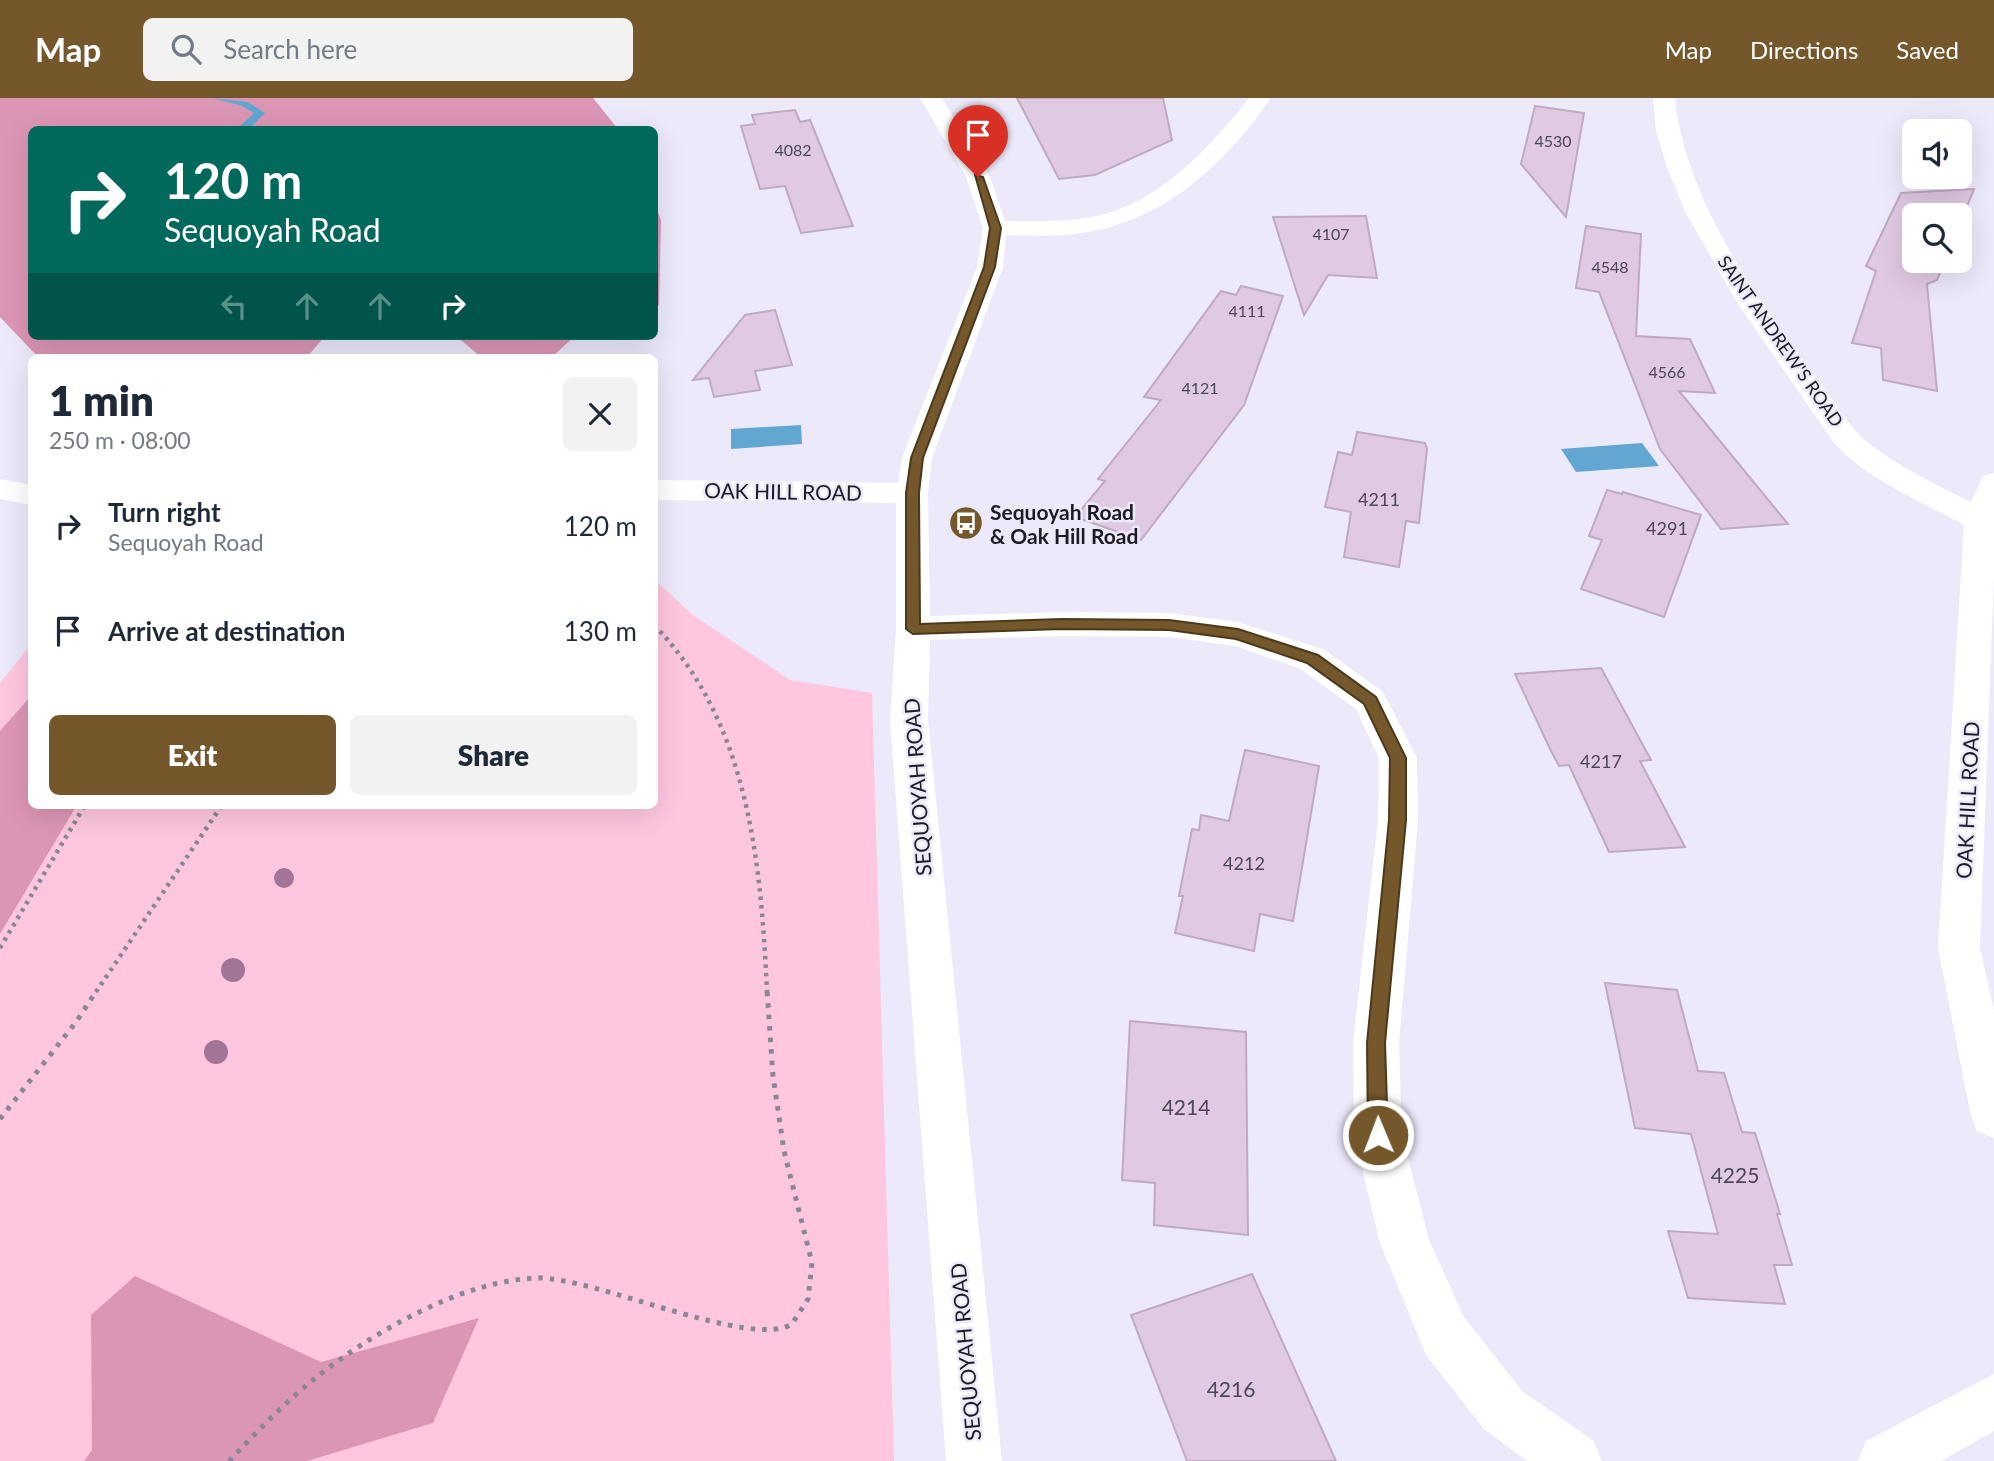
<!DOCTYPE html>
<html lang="en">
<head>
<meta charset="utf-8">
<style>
	body { margin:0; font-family:Lato,sans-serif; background:#f2f2f3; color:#1f2937; height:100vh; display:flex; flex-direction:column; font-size:26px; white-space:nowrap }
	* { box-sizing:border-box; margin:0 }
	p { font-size:23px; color:#747a83 }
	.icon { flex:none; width:38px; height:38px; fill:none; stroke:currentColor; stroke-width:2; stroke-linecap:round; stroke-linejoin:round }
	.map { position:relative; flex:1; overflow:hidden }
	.panel { position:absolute; left:28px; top:256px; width:630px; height:455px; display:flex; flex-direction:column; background:#fff; border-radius:10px; box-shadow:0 7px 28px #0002 }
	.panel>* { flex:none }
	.top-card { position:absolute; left:28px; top:28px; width:630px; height:214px; border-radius:10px; box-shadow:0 7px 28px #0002; background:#00695c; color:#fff; overflow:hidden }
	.tools { position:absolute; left:1902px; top:21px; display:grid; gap:14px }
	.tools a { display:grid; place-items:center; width:70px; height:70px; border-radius:10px; background:#fff; box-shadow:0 7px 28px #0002; font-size:35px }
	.pin { position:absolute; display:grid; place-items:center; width:60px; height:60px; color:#fff; margin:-72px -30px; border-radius:50% 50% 50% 0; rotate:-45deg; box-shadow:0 0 7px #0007 }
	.pin .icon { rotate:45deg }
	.me { position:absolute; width:77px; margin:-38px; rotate:359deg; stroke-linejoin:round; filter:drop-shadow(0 0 5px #0008) }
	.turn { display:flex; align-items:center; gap:24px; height:147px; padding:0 21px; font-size:32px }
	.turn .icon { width:91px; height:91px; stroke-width:2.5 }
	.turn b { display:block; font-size:49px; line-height:60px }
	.lanes { display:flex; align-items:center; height:66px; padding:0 21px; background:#0003; justify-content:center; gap:35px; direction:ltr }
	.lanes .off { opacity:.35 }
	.round { display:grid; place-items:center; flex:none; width:74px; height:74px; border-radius:10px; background:#f2f2f3 }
	.summary { display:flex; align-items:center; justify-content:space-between; height:119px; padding:0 21px }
	h1 { font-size:42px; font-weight:800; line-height:52px }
	.action { display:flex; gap:14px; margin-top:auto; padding:14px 21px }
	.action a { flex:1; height:80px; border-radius:10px; background:#74572b; color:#fff; font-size:28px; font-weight:800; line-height:80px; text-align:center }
	.action a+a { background:#f2f2f3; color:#1f2937 }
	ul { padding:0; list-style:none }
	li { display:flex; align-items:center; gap:21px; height:105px; padding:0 21px }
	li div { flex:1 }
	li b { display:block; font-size:26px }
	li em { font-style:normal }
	header { display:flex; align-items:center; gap:42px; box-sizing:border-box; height:98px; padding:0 35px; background:#74572b; color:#fff }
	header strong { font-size:33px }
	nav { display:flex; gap:38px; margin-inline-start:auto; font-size:24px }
	.search { width:490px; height:63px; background:#f2f2f3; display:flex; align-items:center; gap:18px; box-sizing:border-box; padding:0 24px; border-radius:10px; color:#747a83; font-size:26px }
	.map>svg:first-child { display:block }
	.green { fill:#fec7df }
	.forest { fill:#dc96b5 }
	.water { fill:#62a7d1 }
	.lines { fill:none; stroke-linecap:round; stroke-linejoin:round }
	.stream { fill:#62a7d1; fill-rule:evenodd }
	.building { fill:#e0cae3; stroke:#bfaac2; stroke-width:2 }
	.path-far1 { stroke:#898695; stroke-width:4.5; stroke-dasharray:3.5 5; stroke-linecap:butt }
	.path { stroke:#898695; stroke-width:5; stroke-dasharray:4.5 7; stroke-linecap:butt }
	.minor { fill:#fff; fill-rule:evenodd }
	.tree { fill:#a27495 }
	.route { fill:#74572b; stroke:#4b391c; stroke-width:2 }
	.labels { text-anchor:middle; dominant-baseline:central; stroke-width:5; stroke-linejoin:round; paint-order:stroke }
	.far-number-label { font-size:16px; fill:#4d4654 }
	.far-street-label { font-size:18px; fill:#1c1a25; stroke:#ece9fb }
	.number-label { font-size:18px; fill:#4d4654 }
	.street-label { font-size:21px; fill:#1c1a25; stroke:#ece9fb }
	.poi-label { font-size:21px; font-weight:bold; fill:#1c1a25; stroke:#ece9fb; text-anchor:start }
	.near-number-label { font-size:21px; fill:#4d4654 }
</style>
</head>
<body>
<header>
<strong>Map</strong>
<div class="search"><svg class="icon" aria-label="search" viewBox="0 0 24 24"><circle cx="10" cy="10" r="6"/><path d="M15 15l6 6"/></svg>Search here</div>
<nav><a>Map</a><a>Directions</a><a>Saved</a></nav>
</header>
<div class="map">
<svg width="1994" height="1363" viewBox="0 0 1994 1363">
	<rect width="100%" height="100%" fill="#ece9fb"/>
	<polygon class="green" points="655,482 693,517 790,582 872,595 894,1363 0,1363 0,585 31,546 32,707 654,707"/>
	<g class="forest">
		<polygon points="0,0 593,0 618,31 32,32 32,238 325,238 307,259 38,259 0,219"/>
		<polygon points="655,107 661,122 659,207 655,207"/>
		<polygon points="456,238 575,238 552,259 481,259"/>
		<polygon points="31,598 32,707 77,707 0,836 0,633"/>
		<polygon points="135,1178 321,1264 479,1220 433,1325 307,1363 84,1363 92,1352 91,1217"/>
	</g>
	<g class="water">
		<polygon points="801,327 802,346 731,351 731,331"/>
		<polygon points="1642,345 1659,368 1576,374 1561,351"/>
	</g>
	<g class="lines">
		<polygon class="stream" points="213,0 248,4 265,15 248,32 236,32 254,15 242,8"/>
	</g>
	<g class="building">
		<polygon points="1017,0 1163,0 1172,42 1095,77 1059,81"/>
		<polygon points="1535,8 1584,15 1566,119 1521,66"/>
		<polygon points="795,12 800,24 810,22 853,128 801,135 785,88 760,91 741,28 755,26 752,17"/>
		<polygon points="1974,91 1960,126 1960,117 1914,117 1914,163 1945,163 1937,182 1927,186 1937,293 1883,282 1881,250 1852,245 1876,173 1866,168 1901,95"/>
		<polygon points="1366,118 1377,180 1328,177 1304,217 1273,119"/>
		<polygon points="1586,128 1641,136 1636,238 1690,241 1715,295 1679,293 1788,426 1721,431 1660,351 1599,194 1576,190"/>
		<polygon points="1241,188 1283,198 1244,307 1141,442 1075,419 1105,383 1098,381 1161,302 1144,299 1221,193 1236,197"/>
		<polygon points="775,212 792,267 755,273 760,292 714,299 709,280 693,282 745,217"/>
		<polygon points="1357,334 1425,345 1427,351 1419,425 1406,423 1399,469 1344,459 1351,414 1325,409 1338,354 1352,357"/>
		<polygon points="1607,392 1622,396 1623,394 1701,417 1664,519 1581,491 1602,442 1589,438"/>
		<polygon points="1601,570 1651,662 1640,663 1685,749 1609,754 1569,667 1559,668 1551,653 1515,576"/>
		<polygon points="1245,652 1319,668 1293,823 1260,816 1254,853 1175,835 1183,798 1179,798 1192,731 1199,732 1201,717 1229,723"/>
		<polygon points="1605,885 1677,892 1698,973 1724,975 1742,1034 1755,1035 1780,1116 1777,1116 1792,1167 1774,1167 1785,1206 1688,1200 1668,1133 1718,1136 1691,1036 1635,1030"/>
		<polygon points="1130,923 1246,934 1248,1137 1154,1127 1155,1085 1122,1082"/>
		<polygon points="1252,1176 1336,1363 1187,1363 1131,1217"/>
	</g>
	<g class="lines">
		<g class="path-far1">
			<path d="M654,527C749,624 761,765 767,894"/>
			<polyline points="0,850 85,707"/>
			<polyline points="96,894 222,707"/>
		</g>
		<g class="path">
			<polyline points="0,1021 76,924 97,892"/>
			<path d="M229,1363C256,1335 283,1306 313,1282C371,1235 462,1182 538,1180C594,1179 752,1252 792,1226L808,1201L812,1165L784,1053L773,978L767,892"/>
		</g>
		<g class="minor">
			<path d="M920,0H942L990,79L1005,123C1034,123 1063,124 1092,119C1157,107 1210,50 1249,0H1271C1228,62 1169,119 1093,133C1065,139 1035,138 1006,137L1003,169L932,360L928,395L930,518L1062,514L1169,515L1238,524L1325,552L1383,594L1417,660L1418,722L1399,945L1402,1037L1429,1142L1464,1219L1522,1293L1594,1343L1602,1363H1527L1484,1331L1426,1257L1380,1145L1354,1037L1353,945L1378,722L1379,660L1356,611L1299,570L1235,548L1169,539L1062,538L930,542L928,622L1002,1363H946L890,622L896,531V405L654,402V382L898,385L902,360L977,169L983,130L966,79Z"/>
			<path d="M1653,0H1675C1685,103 1761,206 1822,287C1836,305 1848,328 1865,342C1896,368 1935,386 1971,404L1983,378L1994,375V477L1980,850L1994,912V1040L1977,1033L1971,1018L1938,850L1964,427C1923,404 1861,379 1832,342L1736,203L1686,115L1668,72L1656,33Z"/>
			<polygon points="0,381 32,387 32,407 0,401"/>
			<polygon points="1994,1276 1994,1333 1941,1363 1858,1363 1866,1343"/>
		</g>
	</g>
	<g class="tree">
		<circle cx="284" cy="780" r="10"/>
		<circle cx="233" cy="872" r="12"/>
		<circle cx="216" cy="954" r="12"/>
	</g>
	<polygon class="route" points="975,77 983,79 1001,130 995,169 923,360 919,395 920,526 1062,521 1169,522 1238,531 1318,557 1376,599 1406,660 1406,722 1385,945 1388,1037 1385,1044 1378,1047 1371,1044 1368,1037 1367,945 1389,722 1390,660 1364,606 1307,565 1236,541 1169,532 1062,531 913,536 906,531 906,395 911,360 984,169 990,130"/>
	<defs>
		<g id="bus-disc" transform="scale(1.75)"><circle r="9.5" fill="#74572b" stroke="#ece9fb"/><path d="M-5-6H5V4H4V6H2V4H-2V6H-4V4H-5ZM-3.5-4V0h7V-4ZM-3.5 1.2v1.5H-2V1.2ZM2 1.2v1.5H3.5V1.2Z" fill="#fff"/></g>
	</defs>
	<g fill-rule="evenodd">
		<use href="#bus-disc" x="966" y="425"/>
	</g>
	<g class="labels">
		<g class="far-number-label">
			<text x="1553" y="42">4530</text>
			<text x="793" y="51">4082</text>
			<text x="1331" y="135">4107</text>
			<text x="1610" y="168">4548</text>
			<text x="1247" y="212">4111</text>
			<text x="1667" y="273">4566</text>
			<text x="1200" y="289">4121</text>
		</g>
		<g class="far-street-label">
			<text transform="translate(1781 243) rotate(55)">SAINT ANDREW'S ROAD</text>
		</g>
		<g class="number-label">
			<text x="1379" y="401">4211</text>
			<text x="1667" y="430">4291</text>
			<text x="1601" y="663">4217</text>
			<text x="1244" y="765">4212</text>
		</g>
		<g class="street-label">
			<text transform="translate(783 393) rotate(1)">OAK HILL ROAD</text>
			<text transform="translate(917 689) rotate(-94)">SEQUOYAH ROAD</text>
			<text transform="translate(1967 702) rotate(-87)">OAK HILL ROAD</text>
			<text transform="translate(965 1254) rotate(-95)">SEQUOYAH ROAD</text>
		</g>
		<g class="poi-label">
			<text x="990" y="413">Sequoyah Road<tspan x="990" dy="24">&amp; Oak Hill Road</tspan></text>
		</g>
		<g class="near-number-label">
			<text x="1186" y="1008">4214</text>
			<text x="1735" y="1076">4225</text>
			<text x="1231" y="1290">4216</text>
		</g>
	</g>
</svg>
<div class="tools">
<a><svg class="icon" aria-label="sound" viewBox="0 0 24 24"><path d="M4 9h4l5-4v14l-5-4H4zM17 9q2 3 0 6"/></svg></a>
<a><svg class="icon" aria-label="search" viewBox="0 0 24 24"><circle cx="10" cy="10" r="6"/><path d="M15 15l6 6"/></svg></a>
</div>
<div class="pin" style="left:978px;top:79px;background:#d93025"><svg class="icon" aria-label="arrive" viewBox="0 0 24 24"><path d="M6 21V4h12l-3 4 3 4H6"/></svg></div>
<svg class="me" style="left:1378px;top:1037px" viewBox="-20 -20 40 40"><circle r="17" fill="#74572b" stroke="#fff" stroke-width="3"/><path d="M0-11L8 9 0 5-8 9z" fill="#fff"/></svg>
<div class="top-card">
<div class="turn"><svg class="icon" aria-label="right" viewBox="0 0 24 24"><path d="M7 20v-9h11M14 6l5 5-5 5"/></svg><div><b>120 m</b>Sequoyah Road</div></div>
<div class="lanes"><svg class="icon off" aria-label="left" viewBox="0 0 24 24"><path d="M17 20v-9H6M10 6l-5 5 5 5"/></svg><svg class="icon off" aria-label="ahead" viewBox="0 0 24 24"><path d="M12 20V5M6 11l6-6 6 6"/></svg><svg class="icon off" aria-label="ahead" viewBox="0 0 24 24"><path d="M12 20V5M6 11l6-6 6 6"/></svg><svg class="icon" aria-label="right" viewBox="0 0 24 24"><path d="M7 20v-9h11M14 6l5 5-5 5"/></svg></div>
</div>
<section class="panel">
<div class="summary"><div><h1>1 min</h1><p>250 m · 08:00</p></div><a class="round"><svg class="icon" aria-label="close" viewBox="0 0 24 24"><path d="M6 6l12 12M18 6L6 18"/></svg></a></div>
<ul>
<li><svg class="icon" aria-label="right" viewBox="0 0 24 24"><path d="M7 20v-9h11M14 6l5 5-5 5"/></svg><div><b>Turn right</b><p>Sequoyah Road</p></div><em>120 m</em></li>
<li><svg class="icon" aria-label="arrive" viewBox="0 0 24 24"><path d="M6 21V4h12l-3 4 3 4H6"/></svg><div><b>Arrive at destination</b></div><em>130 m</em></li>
</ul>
<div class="action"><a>Exit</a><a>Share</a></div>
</section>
</div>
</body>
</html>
